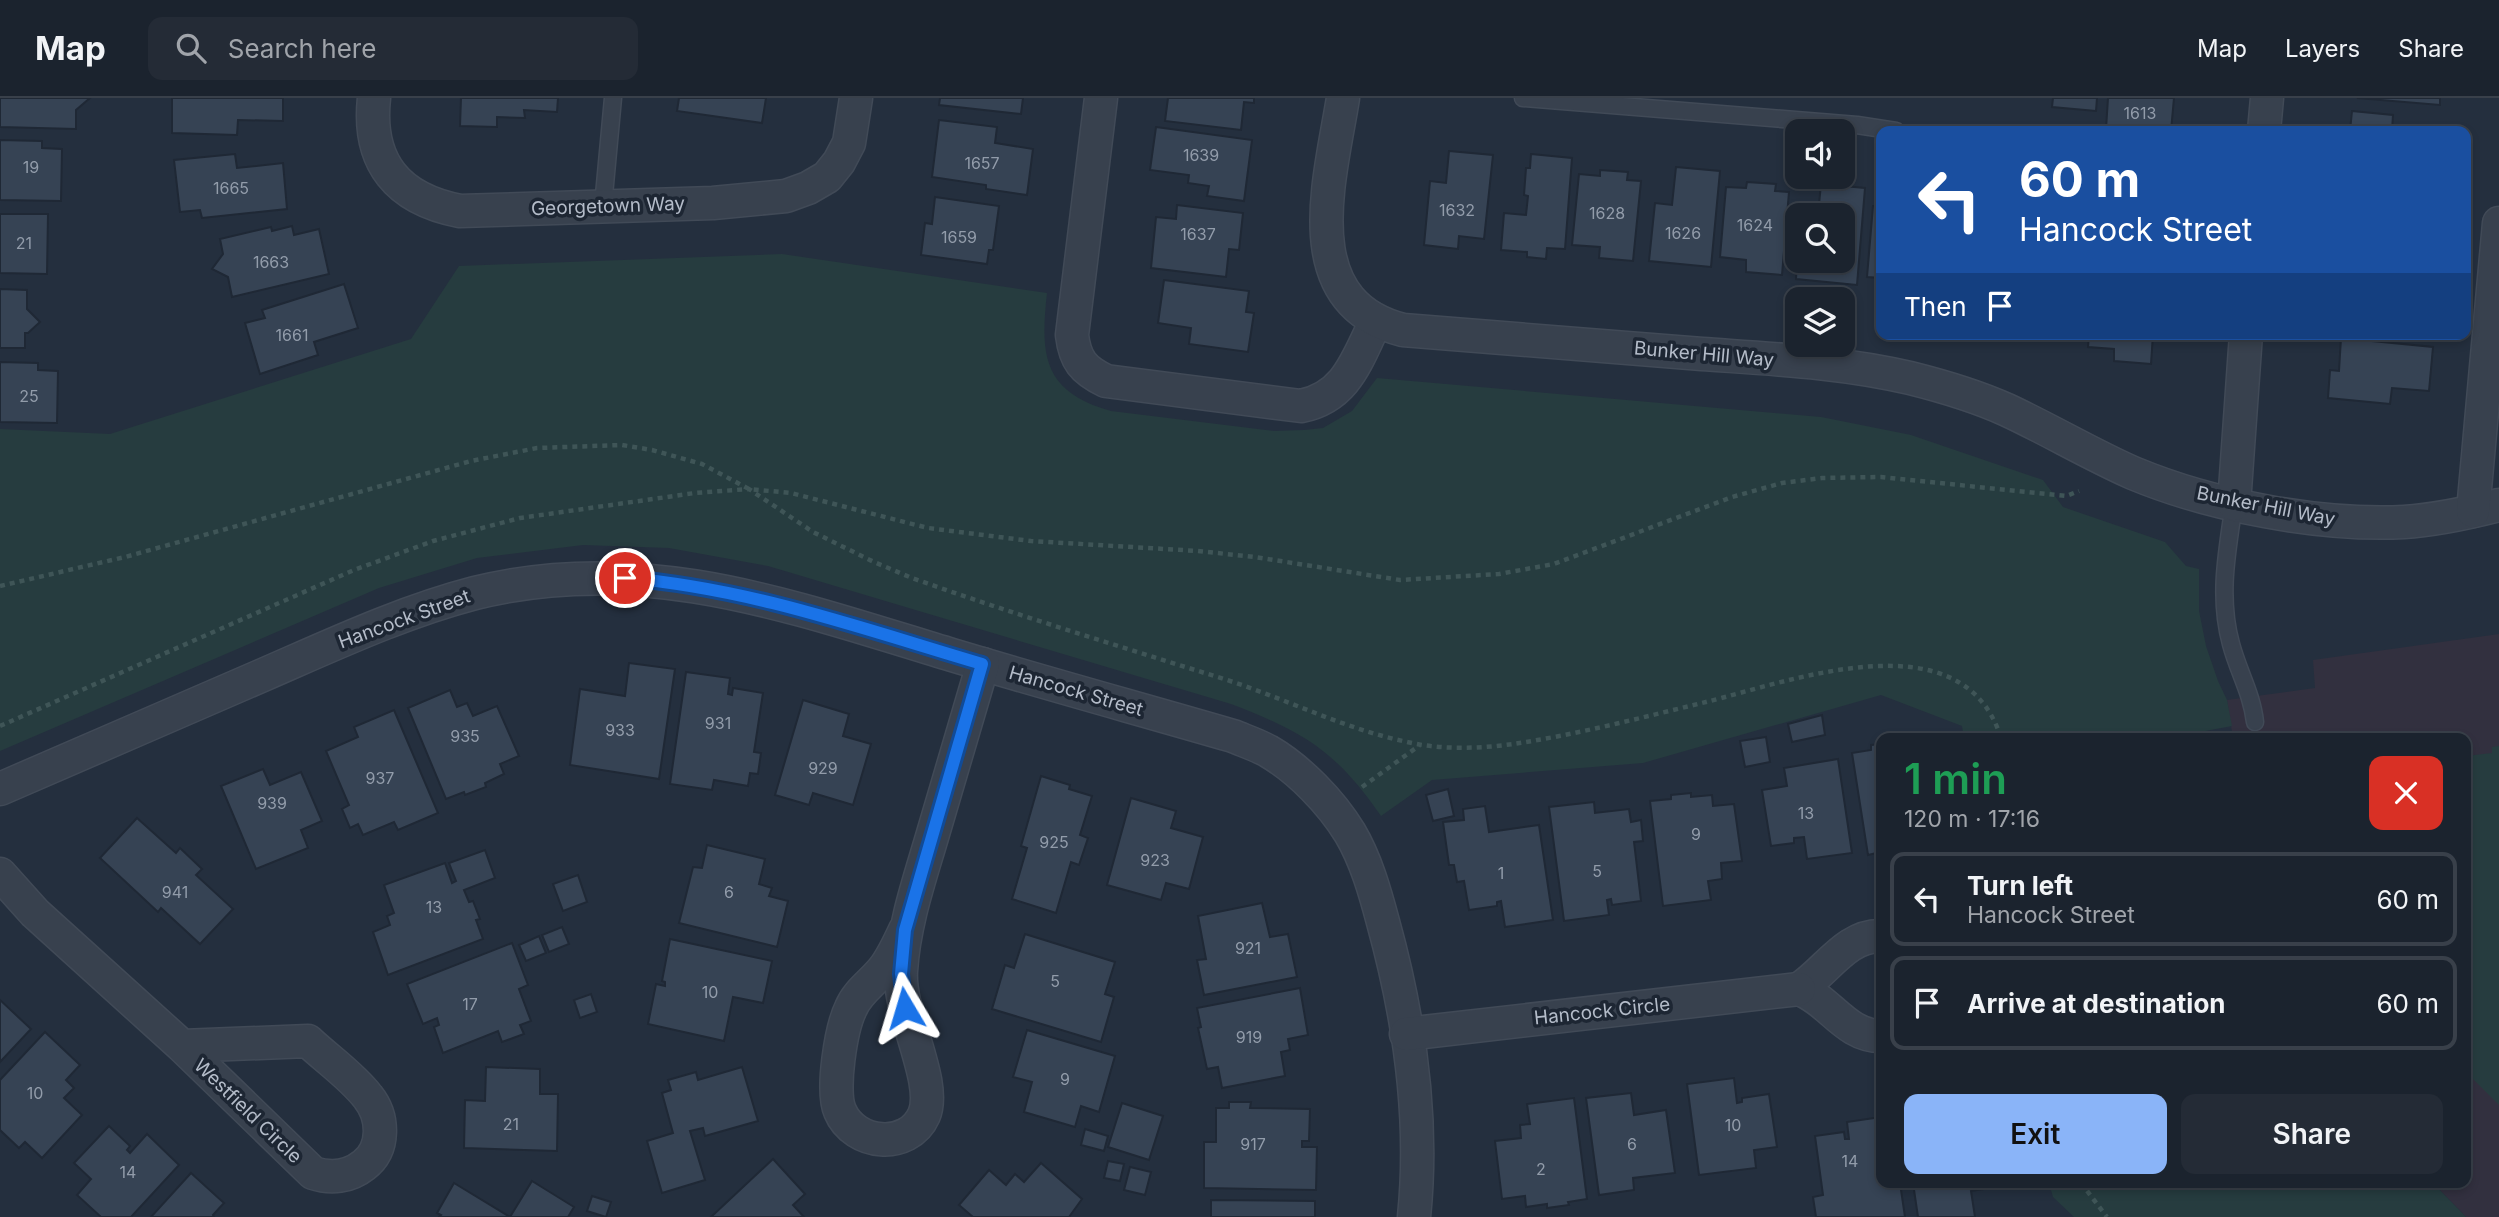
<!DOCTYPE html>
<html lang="en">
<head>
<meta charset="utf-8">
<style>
	body { margin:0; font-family:Inter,sans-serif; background:#242b36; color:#f1f3f6; height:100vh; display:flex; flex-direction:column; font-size:26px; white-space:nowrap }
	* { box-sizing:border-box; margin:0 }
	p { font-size:23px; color:#a0a4aa }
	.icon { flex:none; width:38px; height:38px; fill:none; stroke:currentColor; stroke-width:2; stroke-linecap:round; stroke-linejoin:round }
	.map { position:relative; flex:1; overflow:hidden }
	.side { position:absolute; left:1876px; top:635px; width:595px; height:455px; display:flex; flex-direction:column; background:#1b232e; border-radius:14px; box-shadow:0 4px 10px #0003,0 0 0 2px #39404a }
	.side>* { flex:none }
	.top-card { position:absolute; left:1876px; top:28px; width:595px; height:214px; border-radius:14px; box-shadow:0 4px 10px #0003,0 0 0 2px #39404a; background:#1a4fa0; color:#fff; overflow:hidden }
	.fabs { position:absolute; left:1785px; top:21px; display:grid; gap:14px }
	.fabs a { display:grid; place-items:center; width:70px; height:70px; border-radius:14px; background:#1b232e; box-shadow:0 4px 10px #0003,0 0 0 2px #39404a; font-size:35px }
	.pin { position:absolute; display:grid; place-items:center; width:60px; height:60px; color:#fff; margin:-30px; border:4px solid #fff; border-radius:50%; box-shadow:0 2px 7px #0007 }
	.me { position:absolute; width:77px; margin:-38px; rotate:353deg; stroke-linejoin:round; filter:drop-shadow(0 0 5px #0008) }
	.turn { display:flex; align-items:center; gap:24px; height:147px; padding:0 28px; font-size:32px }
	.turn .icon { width:91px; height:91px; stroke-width:2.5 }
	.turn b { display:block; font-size:49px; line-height:60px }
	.then { display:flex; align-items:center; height:66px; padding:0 28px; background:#0003; gap:14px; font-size:26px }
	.round { display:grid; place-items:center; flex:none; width:74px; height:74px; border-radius:14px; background:#242b36 }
	.head { display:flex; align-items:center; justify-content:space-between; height:119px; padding:0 28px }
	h1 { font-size:42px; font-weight:600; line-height:52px; color:#1e9e55 }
	.primary-button { display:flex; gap:14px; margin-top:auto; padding:14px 28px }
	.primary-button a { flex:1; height:80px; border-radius:14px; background:#8ab4f8; color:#111; font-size:28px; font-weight:600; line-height:80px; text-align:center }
	.primary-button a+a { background:#242b36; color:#f1f3f6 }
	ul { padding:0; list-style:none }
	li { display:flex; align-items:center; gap:21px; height:94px; margin:0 14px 10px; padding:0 14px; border:4px solid #39404a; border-radius:14px }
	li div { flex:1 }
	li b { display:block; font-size:26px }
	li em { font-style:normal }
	header { display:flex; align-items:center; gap:42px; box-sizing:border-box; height:98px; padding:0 35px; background:#1b232e; border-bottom:2px solid #39404a }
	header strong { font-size:33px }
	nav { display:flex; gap:38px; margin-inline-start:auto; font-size:24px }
	.search { width:490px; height:63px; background:#242b36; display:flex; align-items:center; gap:18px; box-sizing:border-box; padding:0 24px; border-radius:14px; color:#a0a4aa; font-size:26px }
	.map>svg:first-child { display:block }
	.medical { fill:#32303f }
	.green { fill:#263c3f }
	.building { fill:#364354; stroke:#1f2835; stroke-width:2 }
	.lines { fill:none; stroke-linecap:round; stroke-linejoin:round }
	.lane-casing { stroke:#414a57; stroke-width:19 }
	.street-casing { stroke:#414a57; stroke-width:35 }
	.path { stroke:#3f5557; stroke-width:4.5; stroke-dasharray:5 5; stroke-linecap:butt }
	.lane { stroke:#38414e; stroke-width:16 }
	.street { stroke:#38414e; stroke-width:32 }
	.route-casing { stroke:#114b97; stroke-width:18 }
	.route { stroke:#1a73e8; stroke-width:12 }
	.labels { text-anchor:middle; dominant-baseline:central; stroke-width:7; stroke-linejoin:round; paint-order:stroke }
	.number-label { font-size:16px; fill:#929caa }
	.street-label { font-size:19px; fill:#b4bcc9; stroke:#1d2633 }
</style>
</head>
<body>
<header>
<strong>Map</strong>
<div class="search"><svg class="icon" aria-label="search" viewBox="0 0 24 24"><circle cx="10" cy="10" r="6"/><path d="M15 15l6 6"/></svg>Search here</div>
<nav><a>Map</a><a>Layers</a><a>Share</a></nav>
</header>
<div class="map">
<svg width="2499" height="1119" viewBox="0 0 2499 1119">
	<rect width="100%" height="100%" fill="#242f3e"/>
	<polygon class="medical" points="2499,536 2499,1119 2466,1119 2433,1085 2466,1085 2466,640 2233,640 2227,602 2315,590 2313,562"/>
	<g class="green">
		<path d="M782,156L1047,195C1040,258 1043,294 1111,313L1274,333L1304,332L1323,330L1352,313L1377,280L1821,319L1911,337L2043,382L2063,409L2165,444L2186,468L2199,471V513L2206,548L2218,583L2227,602L2232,628L2200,634L2201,640H1964L1962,628L1881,597L1643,665L1432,682L1381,718C1336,653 1304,634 1231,606L768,468L669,450L583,447L477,460L379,490L0,653V331L110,336L411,241L459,168Z"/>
		<polygon points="2499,648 2499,1007 2466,974 2466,658 2492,655 2492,649"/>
		<polygon points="2049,1085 2433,1085 2466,1119 2074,1119 2053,1099"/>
	</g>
	<g class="building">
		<polygon points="0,0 90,0 76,12 76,31 0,29"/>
		<polygon points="172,0 283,0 283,23 238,22 237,37 172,35"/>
		<polygon points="461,0 558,0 557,14 524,12 525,20 497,19 497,29 460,28"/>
		<polygon points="679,0 766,0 762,25 677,13"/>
		<polygon points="940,0 1023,0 1021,16 939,7"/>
		<polygon points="1168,0 1254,0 1254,5 1244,4 1241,32 1165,23"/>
		<polygon points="2053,0 2097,0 2096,13 2052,9"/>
		<polygon points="2108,0 2174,0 2171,33 2106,31"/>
		<polygon points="2357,0 2440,0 2440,7"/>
		<polygon points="2352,13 2393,17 2392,33 2350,33"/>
		<polygon points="939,22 997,29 995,45 1033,51 1027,97 986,91 986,87 932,79"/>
		<polygon points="1156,29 1252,42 1244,103 1207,98 1209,88 1188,85 1189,77 1150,72"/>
		<polygon points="0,42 42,43 42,50 62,51 61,103 0,102"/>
		<polygon points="1449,53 1493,57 1484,141 1459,138 1458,151 1424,147 1430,83 1446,85"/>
		<polygon points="235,56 237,70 283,65 287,111 202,120 200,112 180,114 174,62"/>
		<polygon points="1531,56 1572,60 1565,151 1547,150 1546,161 1527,159 1527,154 1501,152 1504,115 1526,117 1528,98 1524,97 1526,70 1530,70"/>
		<polygon points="1676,69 1720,73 1711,169 1649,163 1655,105 1672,107"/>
		<polygon points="1600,72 1628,74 1627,82 1641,83 1633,163 1599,160 1600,149 1572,147 1579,76 1600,78"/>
		<polygon points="1747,84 1776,86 1775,93 1789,94 1782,177 1746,174 1746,162 1720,159 1726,89 1746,90"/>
		<polygon points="1821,86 1865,90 1857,187 1796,181 1797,163 1843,163 1843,117 1818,117"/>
		<polygon points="935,99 999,108 993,152 989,152 987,166 921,157 925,125 932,126"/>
		<polygon points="1177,107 1243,115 1239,152 1229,151 1226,179 1151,170 1156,119 1176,121"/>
		<polygon points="1873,108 1881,109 1881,180 1867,179"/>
		<polygon points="0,116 48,116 47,176 0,175"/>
		<polygon points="292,128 294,137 319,131 329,176 232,199 228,179 212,171 223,156 220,141 271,129 272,133"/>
		<polygon points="1164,182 1249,193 1246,214 1254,215 1248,254 1189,246 1191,230 1158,225"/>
		<polygon points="344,186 358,230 314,244 318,257 260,276 245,225 265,220 262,212"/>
		<polygon points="0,191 27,192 27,211 40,224 28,235 25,235 25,250 0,250"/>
		<polygon points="2089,236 2153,236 2151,266 2114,263 2114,251 2088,249"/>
		<polygon points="2341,240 2433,249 2429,293 2392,290 2390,306 2328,300 2330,272 2339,273"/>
		<polygon points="0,264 38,265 38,272 58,273 57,325 0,324"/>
		<polygon points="629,565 675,571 659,681 570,667 580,591 625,598"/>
		<polygon points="686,574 730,580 728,596 732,597 733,590 763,595 754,654 761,655 758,676 750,675 748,688 714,682 712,692 670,686"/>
		<polygon points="450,592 457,609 467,605 473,618 497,608 519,658 500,666 504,676 485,685 486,689 465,697 464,694 446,701 408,610"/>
		<polygon points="803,602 849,616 843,638 871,646 853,707 813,695 809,707 775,697"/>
		<polygon points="394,612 438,715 398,732 394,724 363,737 358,726 350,730 342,711 349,707 326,653 358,639 354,629"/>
		<polygon points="1822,617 1825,637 1792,644 1788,626"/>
		<polygon points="1766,639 1770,664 1745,669 1740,643"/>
		<polygon points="1881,646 1881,754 1868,757 1852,655 1871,652 1871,647"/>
		<polygon points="1838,661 1852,755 1807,761 1804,739 1794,740 1794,745 1771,748 1762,692 1787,688 1784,670"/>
		<polygon points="263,671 270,687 301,674 322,723 301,732 308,750 256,771 221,688"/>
		<polygon points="1041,678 1070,687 1069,691 1092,698 1080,737 1088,740 1079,767 1071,764 1056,815 1012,801 1027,750 1021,748"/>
		<polygon points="1448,691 1454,718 1433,723 1426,697"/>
		<polygon points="1691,695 1691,699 1712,697 1713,708 1734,706 1742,763 1721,765 1722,781 1708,783 1711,802 1663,808 1650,703 1671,701 1671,697"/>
		<polygon points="1131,700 1176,713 1171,730 1203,739 1189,791 1166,785 1161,802 1107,787"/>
		<polygon points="1594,704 1595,715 1629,711 1631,724 1641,722 1643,743 1634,744 1641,803 1612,807 1611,801 1607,802 1609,817 1564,823 1549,709"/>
		<polygon points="1485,708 1489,734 1539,727 1553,822 1505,829 1501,803 1497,804 1497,808 1469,812 1464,783 1457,784 1454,767 1449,767 1443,724 1464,722 1463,711"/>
		<polygon points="137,720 176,755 180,750 202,771 196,777 233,811 200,846 161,810 158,814 100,760"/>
		<polygon points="707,747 765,761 759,786 772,790 769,798 788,803 777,849 679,825 693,769 702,770"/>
		<polygon points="485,752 495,780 464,792 469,804 473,803 480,821 476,822 483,841 388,877 373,834 390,827 387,818 394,815 384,787 445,765 452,785 456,783 449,765"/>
		<polygon points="578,777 587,804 563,813 553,786"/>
		<polygon points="1262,805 1270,839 1288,836 1297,879 1204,897 1197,862 1206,861 1198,818"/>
		<polygon points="562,829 569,846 549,854 542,837"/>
		<polygon points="1025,836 1115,864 1105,896 1114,899 1101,944 992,911 1005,867 1014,870"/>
		<polygon points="539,838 546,855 526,863 519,847"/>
		<polygon points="670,841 772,863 763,905 733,899 724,943 648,926 656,886 665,888 665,884 662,883"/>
		<polygon points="512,845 528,887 519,891 531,923 520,927 524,936 502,944 498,933 443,955 434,929 439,927 437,920 423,926 407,886"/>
		<polygon points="1300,890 1308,937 1288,941 1290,952 1281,954 1285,978 1222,990 1218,969 1207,971 1198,930 1201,929 1197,910"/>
		<polygon points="591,896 597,914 580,920 574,902"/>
		<polygon points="0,902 31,931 0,964"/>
		<polygon points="1027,932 1115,958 1099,1014 1081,1008 1075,1029 1024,1014 1032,984 1013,979"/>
		<polygon points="45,934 80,967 66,982 74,990 64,1000 82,1017 42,1060 25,1044 19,1050 0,1032 0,982"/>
		<polygon points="486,969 540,971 540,996 558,996 557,1053 464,1050 465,1002 485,1003"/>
		<polygon points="742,969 758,1023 705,1038 703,1030 690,1033 705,1082 662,1095 647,1043 673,1035 662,995 671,992 668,982 696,974 698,982"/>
		<polygon points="1734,980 1737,1005 1742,1004 1742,1000 1769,996 1777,1049 1754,1052 1756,1070 1699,1077 1687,986"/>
		<polygon points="1631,995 1634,1017 1666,1012 1675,1075 1633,1080 1634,1092 1599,1097 1586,1000"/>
		<polygon points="1574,1000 1587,1101 1568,1104 1569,1107 1547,1110 1547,1106 1526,1109 1525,1098 1502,1101 1495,1043 1521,1040 1520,1027 1530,1026 1527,1006"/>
		<polygon points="1229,1004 1251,1004 1250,1010 1310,1011 1309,1043 1302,1043 1302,1049 1317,1049 1316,1092 1204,1090 1204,1044 1216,1044 1216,1010 1229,1010"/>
		<polygon points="1122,1005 1163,1018 1149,1062 1108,1049"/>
		<polygon points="1881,1019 1881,1085 1900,1085 1905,1119 1816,1119 1813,1099 1823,1097 1815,1038 1844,1034 1845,1041 1849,1041 1847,1024"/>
		<polygon points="109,1028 130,1048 127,1052 130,1055 147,1036 179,1067 131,1119 101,1119 77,1097 91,1081 74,1065"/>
		<polygon points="1085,1031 1108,1038 1104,1053 1081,1047"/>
		<polygon points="773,1061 805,1096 793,1107 804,1119 711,1119"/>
		<polygon points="1108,1063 1124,1066 1120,1083 1104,1080"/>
		<polygon points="1041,1065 1082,1101 1069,1119 973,1119 959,1107 989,1072 1006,1087 1015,1076 1024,1084"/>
		<polygon points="1130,1069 1151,1074 1145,1097 1124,1092"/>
		<polygon points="191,1075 224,1105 213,1117 214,1119 151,1119"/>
		<polygon points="532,1083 574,1109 568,1119 510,1119"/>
		<polygon points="454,1085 510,1119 439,1119 441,1117 437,1115"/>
		<polygon points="1913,1085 2010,1085 2010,1087 1971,1093 1975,1119 1918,1119"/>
		<polygon points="592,1098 611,1104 606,1119 587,1113"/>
		<polygon points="1211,1102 1315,1103 1315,1119 1211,1119"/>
	</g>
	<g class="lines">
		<g class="lane-casing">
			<g id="lane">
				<polyline points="1523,0 1857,27 1896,33"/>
				<polyline points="603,108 613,0"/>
				<path d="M2234,406C2227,454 2218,499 2231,546C2238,573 2252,596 2255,624"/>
			</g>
		</g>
		<g class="street-casing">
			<g id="street">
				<path d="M374,0C367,65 398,101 460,113L713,105L786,98L808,90L827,79L839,64L849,45L856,0"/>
				<path d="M1101,0L1072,237C1075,262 1083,272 1106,283L1301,308C1347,299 1357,261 1376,223"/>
				<path d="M1343,0C1330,82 1293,204 1403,232C1503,240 1603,248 1702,256C1772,261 1842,264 1910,280C1942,288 1976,298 2007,312C2050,332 2090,356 2133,375C2212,408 2319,428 2404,424C2437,422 2468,415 2499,407"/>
				<polyline points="2264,33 2267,0"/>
				<polyline points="2234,406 2246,236"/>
				<polyline points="2473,413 2499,125"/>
				<path d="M0,691C88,653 175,615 263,577C332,547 402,514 475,495C643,453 793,509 952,557C1045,585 1140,611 1233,638C1245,643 1257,647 1268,653C1299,671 1331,704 1350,735C1366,762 1375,794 1383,824C1409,918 1424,1022 1414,1119"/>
				<path d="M0,776L35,815L182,948L313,1075C331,1081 349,1079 364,1067C385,1051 384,1019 368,999C352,978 327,961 308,943L182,948"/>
				<path d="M905,832C899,845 893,858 885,869C874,884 858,893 851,910C841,930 831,993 840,1013C854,1047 908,1053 924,1017C938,984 898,916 901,873C904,826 919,783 932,739C949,681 966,624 983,566"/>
				<path d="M1881,838C1846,837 1826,874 1799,891C1830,902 1845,938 1881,938"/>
				<polyline points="1406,936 1799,891"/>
			</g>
		</g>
		<g class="path">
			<polyline points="0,488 125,459 471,363 537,350 622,347 652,352 702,366 749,391 791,395 928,430 1031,443 1198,453 1255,459 1400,482 1499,476 1554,466 1732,399 1782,385 1822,380 1881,379 2066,398 2079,393"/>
			<path d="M0,628L354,472L433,443L520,420L695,395L749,391L813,434L874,464L912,480C1016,517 1122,549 1227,582C1286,601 1343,630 1403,643C1438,652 1477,651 1513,646C1575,637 1644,619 1706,604C1791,583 1963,518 2001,640"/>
			<polyline points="1362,689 1420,647"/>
			<polyline points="2081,1085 2107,1119"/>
		</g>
		<use href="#lane" class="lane"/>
		<use href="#street" class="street"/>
	</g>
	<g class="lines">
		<g class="route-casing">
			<path id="route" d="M625,480C750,490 863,531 982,566L905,832L901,876L905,910"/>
		</g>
		<use href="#route" class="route"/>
	</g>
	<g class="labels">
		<g class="number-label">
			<text x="2140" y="15">1613</text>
			<text x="1201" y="57">1639</text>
			<text x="982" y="65">1657</text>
			<text x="31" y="69">19</text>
			<text x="231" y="90">1665</text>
			<text x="1457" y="112">1632</text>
			<text x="1607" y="115">1628</text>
			<text x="1755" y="127">1624</text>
			<text x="1683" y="135">1626</text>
			<text x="1198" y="136">1637</text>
			<text x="959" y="139">1659</text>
			<text x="24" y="145">21</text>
			<text x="271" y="164">1663</text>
			<text x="292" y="237">1661</text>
			<text x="29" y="298">25</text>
			<text x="718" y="625">931</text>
			<text x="620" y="632">933</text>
			<text x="465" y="638">935</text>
			<text x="823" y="670">929</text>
			<text x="380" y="680">937</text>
			<text x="272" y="705">939</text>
			<text x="1806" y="715">13</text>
			<text x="1696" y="736">9</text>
			<text x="1054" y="744">925</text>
			<text x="1155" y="762">923</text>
			<text x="1597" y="773">5</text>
			<text x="1501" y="775">1</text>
			<text x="175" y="794">941</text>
			<text x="729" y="794">6</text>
			<text x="434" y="809">13</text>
			<text x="1248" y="850">921</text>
			<text x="1055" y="883">5</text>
			<text x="710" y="894">10</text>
			<text x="470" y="906">17</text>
			<text x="1249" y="939">919</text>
			<text x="1065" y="981">9</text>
			<text x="35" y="995">10</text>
			<text x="511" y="1026">21</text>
			<text x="1733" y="1027">10</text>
			<text x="1253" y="1046">917</text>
			<text x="1632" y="1046">6</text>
			<text x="1850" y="1063">14</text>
			<text x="1541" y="1071">2</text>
			<text x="128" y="1074">14</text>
		</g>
		<g class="street-label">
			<text transform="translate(608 108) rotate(-2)">Georgetown Way</text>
			<text transform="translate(1704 256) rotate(5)">Bunker Hill Way</text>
			<text transform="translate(2266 408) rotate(11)">Bunker Hill Way</text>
			<text transform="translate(404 521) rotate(-20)">Hancock Street</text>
			<text transform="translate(1076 593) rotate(16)">Hancock Street</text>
			<text transform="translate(1602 913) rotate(-6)">Hancock Circle</text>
			<text transform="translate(248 1013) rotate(44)">Westfield Circle</text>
		</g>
	</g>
</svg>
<div class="fabs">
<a><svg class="icon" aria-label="sound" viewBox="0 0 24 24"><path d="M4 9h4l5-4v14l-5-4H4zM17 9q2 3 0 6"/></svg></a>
<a><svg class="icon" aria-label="search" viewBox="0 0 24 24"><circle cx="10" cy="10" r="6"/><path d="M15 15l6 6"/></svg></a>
<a><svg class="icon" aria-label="layers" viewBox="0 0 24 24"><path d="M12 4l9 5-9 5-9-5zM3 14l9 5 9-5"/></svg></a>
</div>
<div class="pin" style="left:625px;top:480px;background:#d93025"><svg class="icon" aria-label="arrive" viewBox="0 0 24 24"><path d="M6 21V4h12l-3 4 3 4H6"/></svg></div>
<svg class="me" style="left:905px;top:910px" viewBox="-20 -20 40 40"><path d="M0-17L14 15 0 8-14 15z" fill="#1a73e8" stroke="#fff" stroke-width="4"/></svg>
<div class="top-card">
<div class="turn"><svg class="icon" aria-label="left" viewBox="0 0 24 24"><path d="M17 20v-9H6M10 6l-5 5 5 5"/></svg><div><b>60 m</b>Hancock Street</div></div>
<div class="then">Then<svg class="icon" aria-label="arrive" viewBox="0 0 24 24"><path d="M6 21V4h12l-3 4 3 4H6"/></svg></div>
</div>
<section class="side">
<div class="head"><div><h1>1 min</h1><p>120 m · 17:16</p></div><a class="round" style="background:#d93025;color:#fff"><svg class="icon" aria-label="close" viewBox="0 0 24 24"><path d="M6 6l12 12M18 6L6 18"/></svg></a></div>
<ul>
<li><svg class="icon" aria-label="left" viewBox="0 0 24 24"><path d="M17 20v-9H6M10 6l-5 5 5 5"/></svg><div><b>Turn left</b><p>Hancock Street</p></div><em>60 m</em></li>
<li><svg class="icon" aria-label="arrive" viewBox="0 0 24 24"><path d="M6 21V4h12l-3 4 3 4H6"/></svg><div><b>Arrive at destination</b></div><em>60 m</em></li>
</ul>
<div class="primary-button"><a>Exit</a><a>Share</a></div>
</section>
</div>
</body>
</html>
